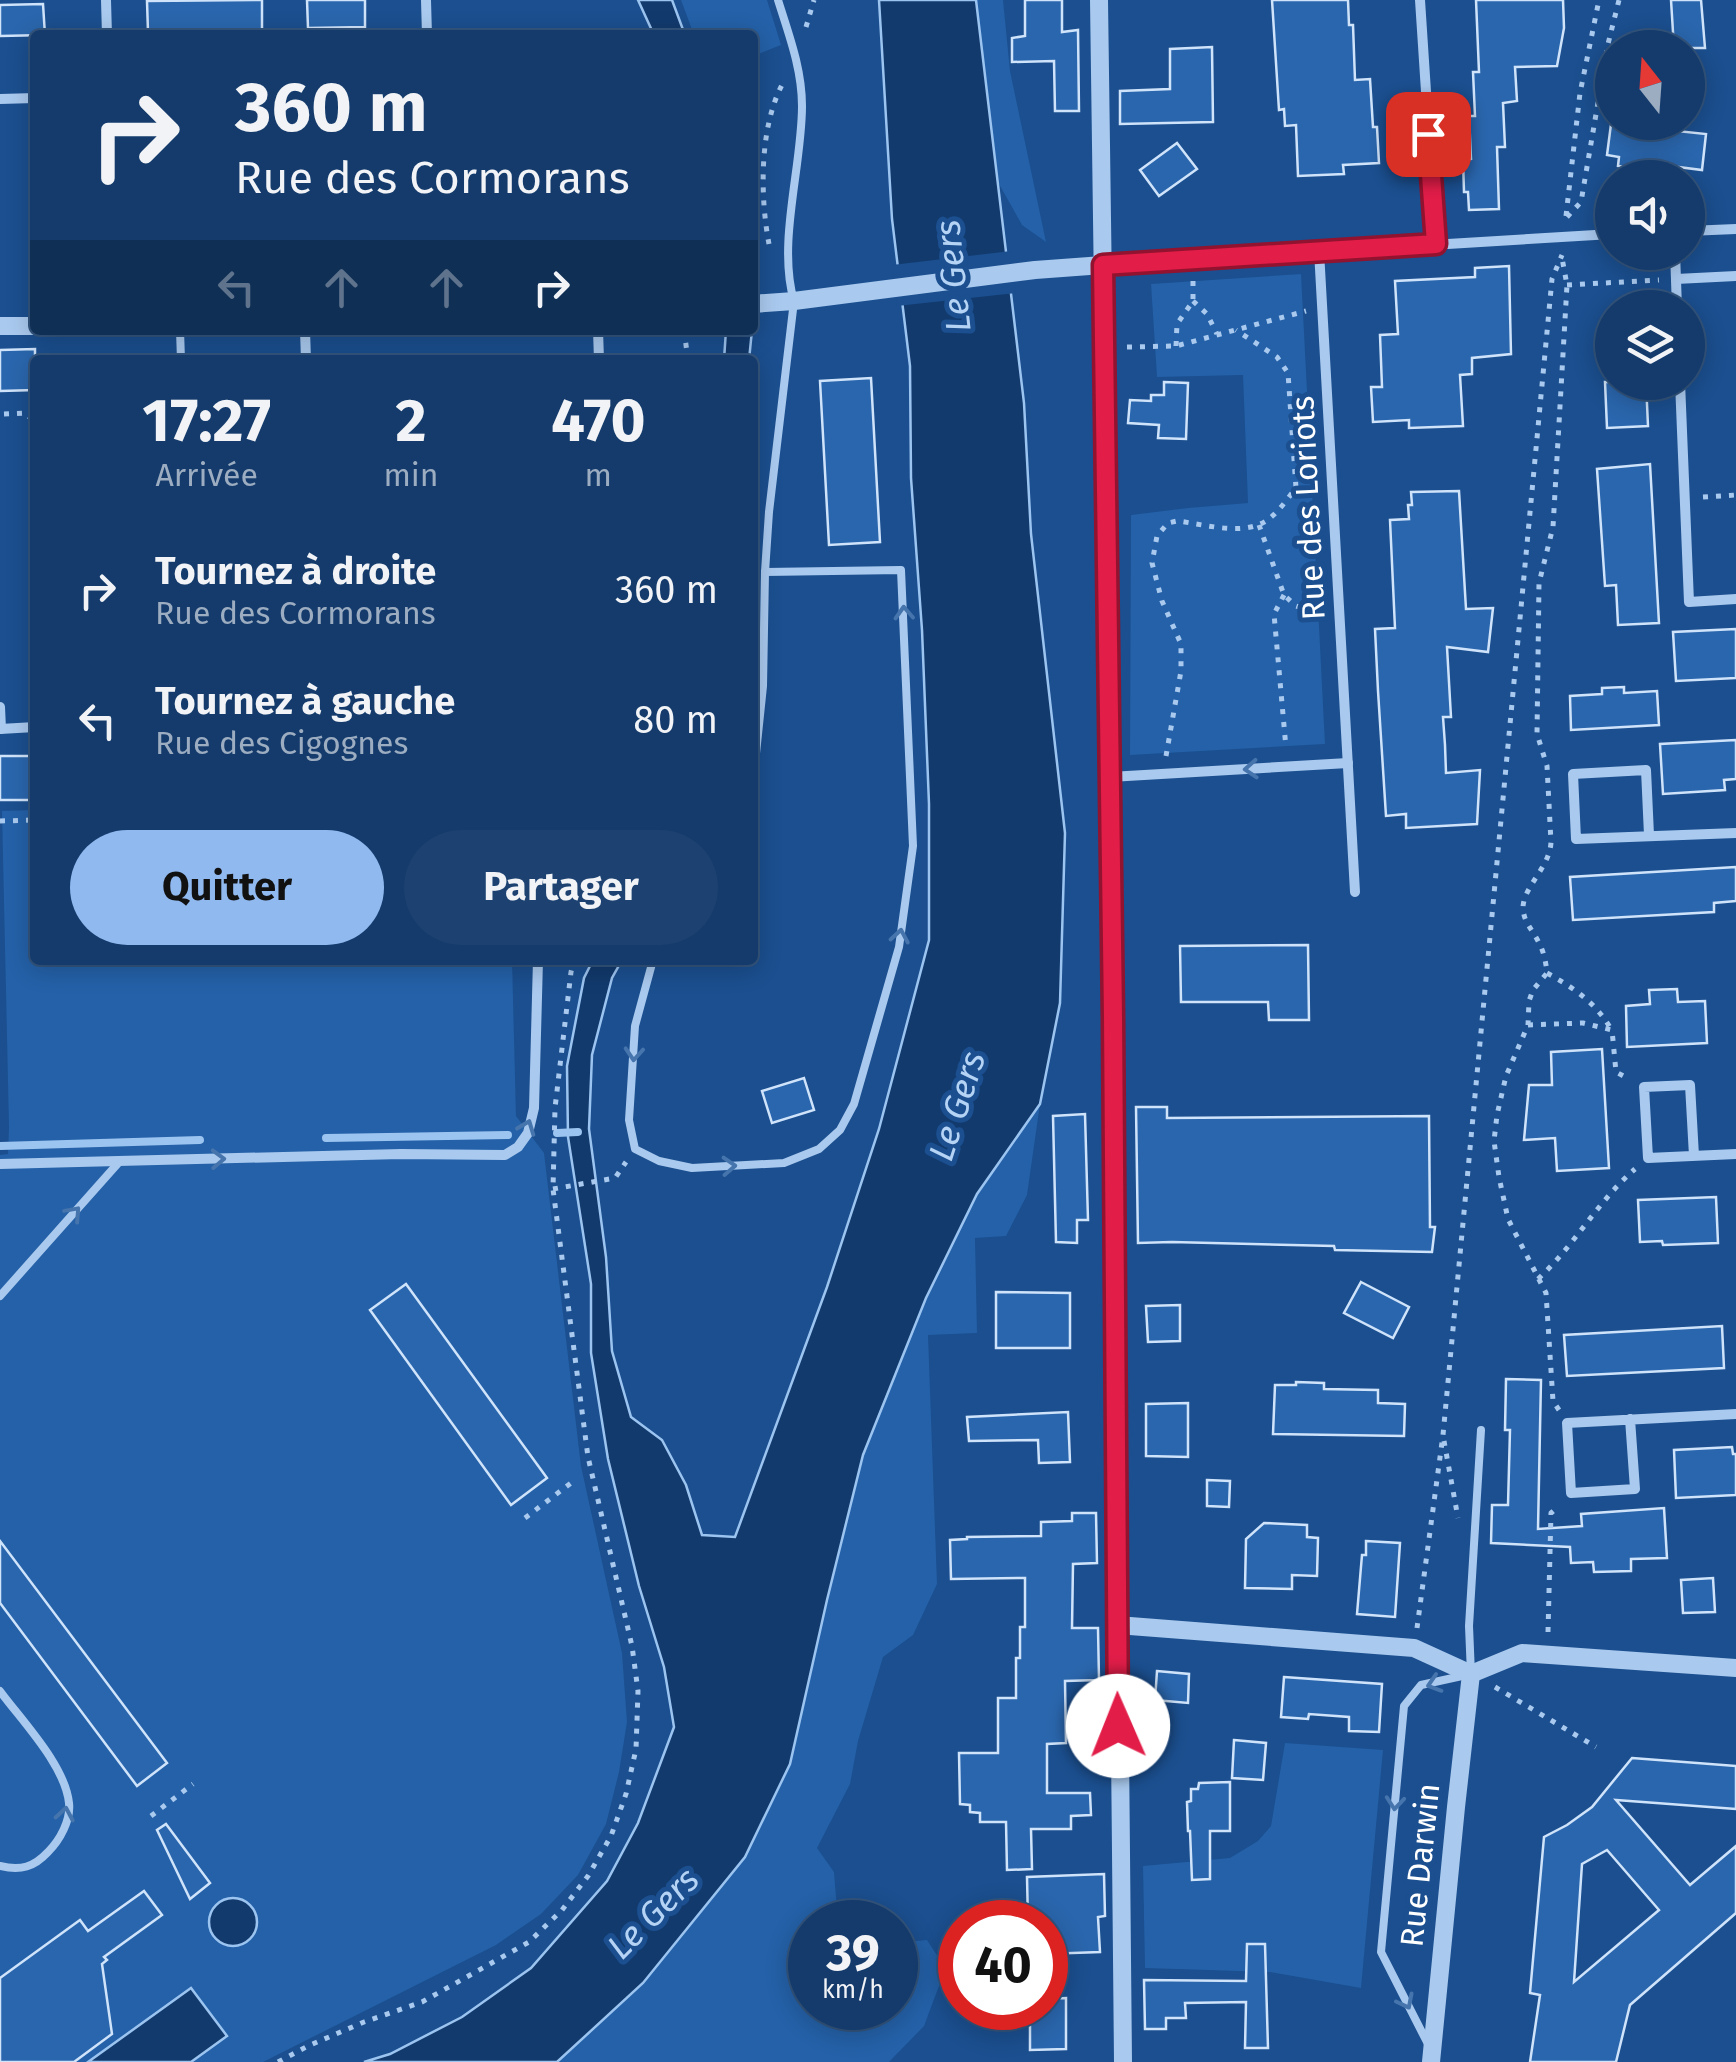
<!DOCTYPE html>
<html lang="fr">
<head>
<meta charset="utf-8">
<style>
	body { margin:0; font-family:"Fira Sans",sans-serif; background:#1d4271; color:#f1f3f6; height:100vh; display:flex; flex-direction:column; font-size:38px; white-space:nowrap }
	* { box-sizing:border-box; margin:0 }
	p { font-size:32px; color:#9dadc1 }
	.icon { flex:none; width:55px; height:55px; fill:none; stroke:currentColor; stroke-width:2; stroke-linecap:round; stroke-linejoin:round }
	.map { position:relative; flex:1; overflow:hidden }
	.drawer { position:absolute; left:30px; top:355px; width:728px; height:610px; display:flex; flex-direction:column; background:#143b6b; border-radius:10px; box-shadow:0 5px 25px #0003,0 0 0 2px #33557e }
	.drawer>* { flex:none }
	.hud { position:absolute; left:30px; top:30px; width:728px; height:305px; border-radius:10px; box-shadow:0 5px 25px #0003,0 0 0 2px #33557e; background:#143b6b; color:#f1f3f6; overflow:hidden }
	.needle { width:65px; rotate:343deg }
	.fabs { position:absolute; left:1595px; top:30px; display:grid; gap:20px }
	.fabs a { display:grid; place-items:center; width:110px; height:110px; border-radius:50%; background:#143b6b; box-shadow:0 5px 25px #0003,0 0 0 2px #33557e; font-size:50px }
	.speed { position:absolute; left:788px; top:1900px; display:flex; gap:20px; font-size:50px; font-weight:700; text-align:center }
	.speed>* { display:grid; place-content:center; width:130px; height:130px; border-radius:50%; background:#143b6b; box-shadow:0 5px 25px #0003,0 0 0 2px #33557e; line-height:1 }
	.speed small { font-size:25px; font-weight:400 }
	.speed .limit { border:15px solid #d22; background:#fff; color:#111 }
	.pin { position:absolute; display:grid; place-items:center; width:85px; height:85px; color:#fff; margin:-42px; border-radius:20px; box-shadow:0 5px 15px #0006 }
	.me { position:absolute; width:110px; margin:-55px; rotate:359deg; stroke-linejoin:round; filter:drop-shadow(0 0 8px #0008) }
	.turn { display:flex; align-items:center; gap:35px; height:210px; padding:0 40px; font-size:45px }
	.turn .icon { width:130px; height:130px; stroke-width:2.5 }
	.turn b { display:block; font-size:70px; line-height:85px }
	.lanes { display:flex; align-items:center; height:95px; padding:0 40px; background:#0003; justify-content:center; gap:50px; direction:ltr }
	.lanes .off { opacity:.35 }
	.eta { display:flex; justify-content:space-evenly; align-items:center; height:170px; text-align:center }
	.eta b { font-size:60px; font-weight:700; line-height:70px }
	.action { display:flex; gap:20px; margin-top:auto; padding:20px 40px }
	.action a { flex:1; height:115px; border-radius:60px; background:#90b9f0; color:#111; font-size:40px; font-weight:700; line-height:115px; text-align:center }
	.action a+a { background:#1d4271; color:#f1f3f6 }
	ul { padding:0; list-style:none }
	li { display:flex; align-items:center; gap:30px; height:130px; padding:0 40px }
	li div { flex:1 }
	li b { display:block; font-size:38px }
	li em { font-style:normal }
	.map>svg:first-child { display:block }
	.green { fill:#2461a8 }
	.water { fill:#123a6d; stroke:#9cc4f0; stroke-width:2.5 }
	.pier { fill:#1b4f8f }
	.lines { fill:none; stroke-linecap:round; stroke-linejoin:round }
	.stream { stroke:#9cc4f0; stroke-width:8 }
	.building { fill:#2a66ad; stroke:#cfe3fa; stroke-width:2.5; fill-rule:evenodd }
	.path { stroke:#a9c9ee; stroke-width:5; stroke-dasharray:5 8; stroke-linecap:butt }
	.service { stroke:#a9c9ee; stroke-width:8 }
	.minor { stroke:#a9c9ee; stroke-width:10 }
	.tertiary { stroke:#a9c9ee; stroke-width:18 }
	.oneway { stroke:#4674ac }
	.route-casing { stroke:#92132f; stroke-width:25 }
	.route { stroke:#e11d48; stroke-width:18 }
	.labels { text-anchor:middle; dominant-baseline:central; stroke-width:10; stroke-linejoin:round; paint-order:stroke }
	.street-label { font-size:32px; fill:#fff; stroke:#1b4f8f }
	.water-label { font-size:35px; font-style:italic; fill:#b5d3f5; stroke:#1b4f8f }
</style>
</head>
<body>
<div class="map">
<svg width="1736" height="2062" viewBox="0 0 1736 2062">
	<rect width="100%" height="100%" fill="#1b4f8f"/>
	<g class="green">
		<polygon points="681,0 767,0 781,45 753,56 752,35 694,35"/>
		<polygon points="976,0 1003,0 1010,71 1046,242 1022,225 999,184"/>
		<polygon points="1301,274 1325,744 1130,755 1131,515 1188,508 1248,503 1243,375 1157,377 1151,284"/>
		<polygon points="35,810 35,960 512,960 516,1116 544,1153 581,1466 622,1653 627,1722 619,1772 606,1824 578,1875 541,1914 496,1945 263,2062 0,2062 0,1155 8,1154 9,1127 2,811"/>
		<polygon points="1040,1104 1027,1195 1006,1236 975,1238 977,1333 928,1335 937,1584 913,1635 883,1657 858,1741 850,1784 817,1848 834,1872 838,1922 810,1922 810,2008 895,2008 895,1943 927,1940 940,1960 939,1986 924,2026 889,2062 557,2062 643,1983 827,1600 863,1455 926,1298 977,1194"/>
		<polygon points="1285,1743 1383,1750 1361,1988 1270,1972 1145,1968 1143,1866 1230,1858 1258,1841 1271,1826"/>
	</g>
	<g class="water">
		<polygon points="638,0 672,0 685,35 654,35"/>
		<polygon points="879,0 976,0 1024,403 1031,534 1065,833 1060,1003 1040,1104 977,1194 926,1298 863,1455 827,1600 790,1764 745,1857 643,1983 557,2062 364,2062 390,2054 462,2017 531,1968 607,1881 638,1823 674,1727 664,1667 639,1586 608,1459 591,1353 591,1284 568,1137 567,1066 584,978 593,960 622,960 612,978 592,1055 589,1129 606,1257 612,1351 631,1417 662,1440 686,1485 702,1535 735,1537 827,1287 879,1129 929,940 929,804 922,630 911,478 910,366 892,219"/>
		<polygon points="726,330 752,330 749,360 724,360"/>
		<circle cx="233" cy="1922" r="24"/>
		<polygon points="191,1988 227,2036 191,2062 88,2062"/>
	</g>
	<polygon class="pier" points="1011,251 1016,293 897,306 892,265"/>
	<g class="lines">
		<g class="stream">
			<polyline points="557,1133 578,1132"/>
			<polyline points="326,1138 508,1135"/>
			<polyline points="0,1146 200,1140"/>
		</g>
	</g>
	<g class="building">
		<polygon points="262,0 262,29 148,32 147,1"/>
		<polygon points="307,0 365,0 365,27 308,28"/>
		<polygon points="1025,0 1062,0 1062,32 1078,30 1079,111 1055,111 1054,61 1012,62 1012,38 1025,36"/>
		<polygon points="1272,0 1348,0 1349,25 1353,25 1355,80 1370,79 1373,127 1377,127 1379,163 1343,165 1344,174 1298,176 1296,125 1285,126 1284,109 1279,110"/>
		<polygon points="1476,0 1563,0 1564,28 1557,66 1515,67 1517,101 1503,103 1505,147 1497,147 1499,209 1469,210 1468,192 1464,192 1463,160 1471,159 1469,116 1475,116 1473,72 1479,72"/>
		<polygon points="1671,0 1701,0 1705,48 1674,48"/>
		<polygon points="43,4 45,35 0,36 0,5"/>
		<polygon points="1212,47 1213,122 1120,124 1120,91 1170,89 1170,49"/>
		<polygon points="1611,124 1706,134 1702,170 1670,166 1669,170 1647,166 1647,170 1618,166 1619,157 1607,155"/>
		<polygon points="1177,143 1197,169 1159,196 1140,170"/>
		<polygon points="1509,266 1511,354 1472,358 1472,374 1460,375 1463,426 1409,428 1409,420 1373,422 1371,387 1382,387 1380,335 1398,334 1395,281 1475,277 1475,268"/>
		<polygon points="35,349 35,390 0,391 0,350"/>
		<polygon points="871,378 880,542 829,545 820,381"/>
		<polygon points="1164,382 1188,383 1186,439 1158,438 1159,425 1128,423 1130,400 1151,401 1151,395 1164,395"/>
		<polygon points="1605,382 1646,382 1648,426 1607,428"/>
		<polygon points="1650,464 1659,623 1618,625 1616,585 1605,586 1597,469"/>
		<polygon points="1459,491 1466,609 1493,608 1488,652 1447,647 1451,717 1443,717 1445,745 1446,773 1480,770 1477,824 1406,828 1406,814 1386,816 1378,691 1375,629 1395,628 1390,520 1409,519 1408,505 1412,505 1411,492"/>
		<polygon points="1736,629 1736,678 1676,681 1673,632"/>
		<polygon points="1624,687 1624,693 1657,691 1659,725 1571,730 1570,696 1602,694 1602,688"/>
		<polygon points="1736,740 1736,779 1724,780 1725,790 1663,794 1660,744"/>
		<rect x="0" y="756" width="35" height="44"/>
		<polygon points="1736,867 1736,901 1714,903 1714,912 1573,920 1570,877"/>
		<polygon points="1308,945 1309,1020 1269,1020 1268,1002 1181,1002 1180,946"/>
		<polygon points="1677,989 1678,1002 1705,1001 1707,1043 1627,1047 1626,1006 1650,1004 1649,990"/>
		<polygon points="1602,1049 1609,1168 1557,1171 1555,1138 1524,1140 1529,1085 1552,1085 1551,1052"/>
		<polygon points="804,1078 814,1110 772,1123 762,1091"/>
		<polygon points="1136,1107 1167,1107 1167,1118 1429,1116 1430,1227 1435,1227 1432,1252 1335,1250 1334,1246 1172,1242 1138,1243"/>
		<polygon points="1085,1114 1088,1220 1077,1220 1077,1243 1056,1242 1053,1116"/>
		<polygon points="1716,1197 1718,1243 1663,1245 1662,1241 1640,1242 1638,1200"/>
		<polygon points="1361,1282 1409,1307 1393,1338 1344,1313"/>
		<polygon points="406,1284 547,1478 511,1505 370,1310"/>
		<polygon points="996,1292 1070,1293 1070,1348 996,1348"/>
		<polygon points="1180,1305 1180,1341 1148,1342 1146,1306"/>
		<polygon points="1722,1326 1724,1368 1567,1376 1564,1335"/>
		<polygon points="1506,1379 1541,1380 1538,1529 1582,1526 1581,1514 1664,1508 1667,1558 1631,1559 1631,1571 1594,1572 1593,1562 1571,1563 1570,1547 1491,1543 1492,1505 1508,1505 1510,1430 1505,1430"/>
		<polygon points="1296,1382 1324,1383 1324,1389 1378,1390 1378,1403 1405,1404 1404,1436 1273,1434 1275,1385 1296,1385"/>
		<polygon points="1188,1403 1188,1457 1146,1456 1146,1404"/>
		<polygon points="1068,1412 1070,1462 1039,1463 1038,1440 969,1441 967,1417"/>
		<polygon points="1732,1447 1733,1454 1736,1454 1736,1495 1676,1498 1674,1450"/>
		<polygon points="1207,1480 1230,1481 1229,1507 1207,1506"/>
		<polygon points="1072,1513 1096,1513 1097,1563 1073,1564 1072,1628 1098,1628 1099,1680 1065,1681 1066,1743 1047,1744 1047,1793 1090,1793 1091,1815 1071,1816 1071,1829 1031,1829 1032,1869 1007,1870 1006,1822 980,1822 980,1813 970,1812 970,1805 960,1804 959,1753 998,1753 998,1698 1016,1698 1016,1658 1020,1658 1020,1627 1025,1627 1025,1578 951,1579 950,1540 967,1539 967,1537 1041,1536 1041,1522 1072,1521"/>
		<polygon points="1264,1523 1307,1525 1307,1537 1318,1538 1317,1576 1292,1575 1292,1589 1245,1588 1246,1539"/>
		<polygon points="0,1541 167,1763 137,1786 0,1603"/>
		<polygon points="1366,1541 1400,1543 1395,1617 1357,1614 1362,1555 1366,1555"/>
		<polygon points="1713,1578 1715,1612 1683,1613 1681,1580"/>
		<polygon points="1157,1671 1189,1674 1188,1703 1155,1700"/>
		<polygon points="1284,1677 1382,1684 1379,1732 1349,1731 1349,1717 1309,1714 1308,1719 1281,1717"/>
		<polygon points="1234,1740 1266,1743 1263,1780 1232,1778"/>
		<path d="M1632,1758L1736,1766V1809L1616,1800L1690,1885L1736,1846V1913L1630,2005L1616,2062H1530L1540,1995L1530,1993L1544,1837L1567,1825L1592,1807ZM1607,1850L1659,1910L1574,1982L1582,1864Z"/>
		<polygon points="1230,1782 1230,1831 1210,1831 1210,1879 1192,1880 1190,1831 1188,1831 1187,1802 1191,1801 1191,1789 1198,1789 1199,1783"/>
		<polygon points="166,1824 210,1883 190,1899 157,1830"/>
		<polygon points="1104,1874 1105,1916 1098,1917 1100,1952 1045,1954 1045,1922 1028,1922 1027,1877"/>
		<polygon points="144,1891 162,1915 104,1957 107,1960 102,1964 112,2034 74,2062 0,2062 0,1978 80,1920 88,1931"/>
		<polygon points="1247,1944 1265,1944 1268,2048 1245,2048 1246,2002 1185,2003 1186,2018 1166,2018 1166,2029 1145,2029 1144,1980 1246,1981"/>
		<polygon points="1066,1998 1066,2049 1030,2050 1030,2008 1045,2008 1045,1999"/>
	</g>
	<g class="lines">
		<g class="path">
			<polyline points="806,27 814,0"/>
			<polyline points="1566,216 1580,93 1599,0"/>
			<polyline points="1567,217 1581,202 1608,44 1619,0"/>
			<path d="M769,244C760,197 759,127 783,83"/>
			<polyline points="1567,285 1659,280"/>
			<polyline points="1193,301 1207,314 1217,334"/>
			<polyline points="684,330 688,360"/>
			<polyline points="1176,346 1177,324 1193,301 1193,274"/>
			<polyline points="1127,347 1176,346 1306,311"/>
			<polyline points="4,414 25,413 35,422"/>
			<polyline points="1703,497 1736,495"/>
			<polyline points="1259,525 1284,595 1296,606 1321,614"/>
			<polyline points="1284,595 1274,614 1286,748"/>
			<path d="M1166,756L1181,671V644L1162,601L1152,563L1157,536L1168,523L1177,521C1205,524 1246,538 1270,518C1280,510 1288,498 1296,488L1288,373L1277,357L1236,330"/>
			<polyline points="0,821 35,820"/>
			<path d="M1547,973C1574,988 1596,1003 1611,1029"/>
			<polyline points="1528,1025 1583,1023 1612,1030 1616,1072 1629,1079"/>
			<polyline points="553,1189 615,1178 626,1162"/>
			<path d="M1538,1279C1575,1245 1597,1202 1635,1169"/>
			<path d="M1559,1410L1553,1401L1546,1293L1508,1219L1499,1177L1494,1141L1497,1115L1506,1076L1528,1025L1529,1001L1533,990L1547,973C1546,963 1544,952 1539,943C1533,930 1523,922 1523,907C1524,886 1550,867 1551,842L1547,766L1537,734L1539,583L1553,527L1567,285L1562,258"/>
			<polyline points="1444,1441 1458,1518"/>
			<polyline points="525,1518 571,1483"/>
			<polyline points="1417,1628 1443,1435 1552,279 1562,255"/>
			<polyline points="1548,1632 1551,1513 1559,1506"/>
			<polyline points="1495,1687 1596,1747"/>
			<polyline points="151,1816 193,1784"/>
			<polyline points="278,2062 308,2046 364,2022 422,2002 529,1942 562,1910 588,1876 611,1836 626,1794 636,1749 638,1691 632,1646 588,1457 553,1189 555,1108 571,972 574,960"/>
		</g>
		<g class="service">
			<polyline points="180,330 181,360"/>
			<path d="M752,792L763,686L765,572L769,512L794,301C777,243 802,167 802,106C802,69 789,35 778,0"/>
			<polyline points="653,960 635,1026 629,1120 635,1149 659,1161 692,1168 784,1163 819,1149 840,1130 854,1104 899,947 913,846 901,570 765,572"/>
			<polyline points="0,1296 120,1161"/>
			<path d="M0,1691C22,1721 65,1765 69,1803C71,1820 60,1840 48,1852C34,1867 21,1871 0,1866"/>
			<polyline points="1428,2044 1381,1952 1404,1706 1421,1685 1471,1674 1469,1626 1481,1430"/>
		</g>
		<g class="minor">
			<polyline points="106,0 107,35"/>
			<polyline points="426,0 427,35"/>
			<polyline points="1420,0 1436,244"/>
			<polyline points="0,99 35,98"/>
			<polyline points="1688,231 1736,229"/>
			<polyline points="1319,251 1355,892"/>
			<polyline points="1675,252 1677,308"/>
			<polyline points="1103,265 1612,234"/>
			<polyline points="1676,279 1736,276"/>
			<polyline points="305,330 306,360"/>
			<polyline points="598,330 599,360"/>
			<polyline points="1680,382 1689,602 1736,599"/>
			<polyline points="0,707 1,729"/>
			<polyline points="0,729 35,727"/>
			<polyline points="1110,777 1348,763"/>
			<polyline points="1649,835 1646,770 1573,774 1576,839 1736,833"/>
			<polyline points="1694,1156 1690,1085 1644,1087 1648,1158 1736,1154"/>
			<polyline points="0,1164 401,1154 505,1155 518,1147 528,1133 534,1108 538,960"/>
			<polyline points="1630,1419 1635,1489 1571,1493 1567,1423 1736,1414"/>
		</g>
		<g class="tertiary">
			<polyline points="1099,0 1113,1017 1123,2062"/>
			<polyline points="752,304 794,301 1035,270 1103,265"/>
			<polyline points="0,326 35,326"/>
			<polyline points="1117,1625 1414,1648 1471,1674 1522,1653 1736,1668"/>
			<polyline points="1431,2062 1456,1807 1471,1674"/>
		</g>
	</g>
	<defs><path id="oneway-chevron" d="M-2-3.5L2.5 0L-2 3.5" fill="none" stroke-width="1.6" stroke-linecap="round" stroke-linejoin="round" transform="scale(2.5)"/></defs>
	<g class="oneway">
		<use href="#oneway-chevron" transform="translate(904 613) rotate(-93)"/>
		<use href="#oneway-chevron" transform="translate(1251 769) rotate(176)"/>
		<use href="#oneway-chevron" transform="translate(900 936) rotate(-80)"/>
		<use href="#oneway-chevron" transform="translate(634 1054) rotate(94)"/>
		<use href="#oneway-chevron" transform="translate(527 1127) rotate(-69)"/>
		<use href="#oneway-chevron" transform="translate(218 1159) rotate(-2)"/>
		<use href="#oneway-chevron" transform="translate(729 1166) rotate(-3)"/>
		<use href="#oneway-chevron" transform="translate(74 1213) rotate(-48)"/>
		<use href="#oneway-chevron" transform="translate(1434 1684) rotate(162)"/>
		<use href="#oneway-chevron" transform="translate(1395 1803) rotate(95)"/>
		<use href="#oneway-chevron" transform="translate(65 1814) rotate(-80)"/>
		<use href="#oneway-chevron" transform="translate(1406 2002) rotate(63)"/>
	</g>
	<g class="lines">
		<g class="route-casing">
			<polyline id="route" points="1118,1726 1113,1016 1103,265 1436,244 1428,134"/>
		</g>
		<use href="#route" class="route"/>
	</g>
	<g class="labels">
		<g class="street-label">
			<text transform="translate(1308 508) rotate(-93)">Rue des Loriots</text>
			<text transform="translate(1420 1865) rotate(-84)">Rue Darwin</text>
		</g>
		<g class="water-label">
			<text transform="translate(953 276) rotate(-96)">Le Gers</text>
			<text transform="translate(957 1106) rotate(-72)">Le Gers</text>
			<text transform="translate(653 1913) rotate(-45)">Le Gers</text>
		</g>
	</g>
</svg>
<div class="fabs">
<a><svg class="needle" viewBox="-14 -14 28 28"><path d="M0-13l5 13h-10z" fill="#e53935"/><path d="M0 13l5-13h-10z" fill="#9dadc1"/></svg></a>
<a><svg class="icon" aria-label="sound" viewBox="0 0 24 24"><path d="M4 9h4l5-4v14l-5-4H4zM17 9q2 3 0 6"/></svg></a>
<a><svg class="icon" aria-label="layers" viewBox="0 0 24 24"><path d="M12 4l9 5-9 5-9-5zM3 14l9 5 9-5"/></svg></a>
</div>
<div class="speed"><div>39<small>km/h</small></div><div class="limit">40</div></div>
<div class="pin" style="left:1428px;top:134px;background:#d93025"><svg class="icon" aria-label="arrive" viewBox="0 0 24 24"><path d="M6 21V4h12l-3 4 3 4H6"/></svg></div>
<svg class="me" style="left:1118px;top:1726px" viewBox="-20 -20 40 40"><circle r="19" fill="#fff"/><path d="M0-13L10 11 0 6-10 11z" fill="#e11d48"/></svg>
<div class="hud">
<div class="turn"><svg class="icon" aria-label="right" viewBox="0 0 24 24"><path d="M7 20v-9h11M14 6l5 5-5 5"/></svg><div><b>360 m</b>Rue des Cormorans</div></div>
<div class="lanes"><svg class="icon off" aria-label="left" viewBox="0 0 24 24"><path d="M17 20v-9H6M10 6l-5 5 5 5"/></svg><svg class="icon off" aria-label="ahead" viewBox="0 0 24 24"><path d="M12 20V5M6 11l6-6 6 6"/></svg><svg class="icon off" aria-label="ahead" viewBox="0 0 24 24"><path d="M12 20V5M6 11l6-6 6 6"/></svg><svg class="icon" aria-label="right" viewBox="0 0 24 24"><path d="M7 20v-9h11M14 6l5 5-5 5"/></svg></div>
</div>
<section class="drawer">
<div class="eta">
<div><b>17:27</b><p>Arrivée</p></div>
<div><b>2</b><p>min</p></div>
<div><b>470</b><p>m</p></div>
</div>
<ul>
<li><svg class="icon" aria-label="right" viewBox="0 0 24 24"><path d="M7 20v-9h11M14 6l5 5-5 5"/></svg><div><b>Tournez à droite</b><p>Rue des Cormorans</p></div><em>360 m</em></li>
<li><svg class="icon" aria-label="left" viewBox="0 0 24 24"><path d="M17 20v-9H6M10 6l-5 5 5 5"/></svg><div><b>Tournez à gauche</b><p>Rue des Cigognes</p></div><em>80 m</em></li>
</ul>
<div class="action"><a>Quitter</a><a>Partager</a></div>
</section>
</div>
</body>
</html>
